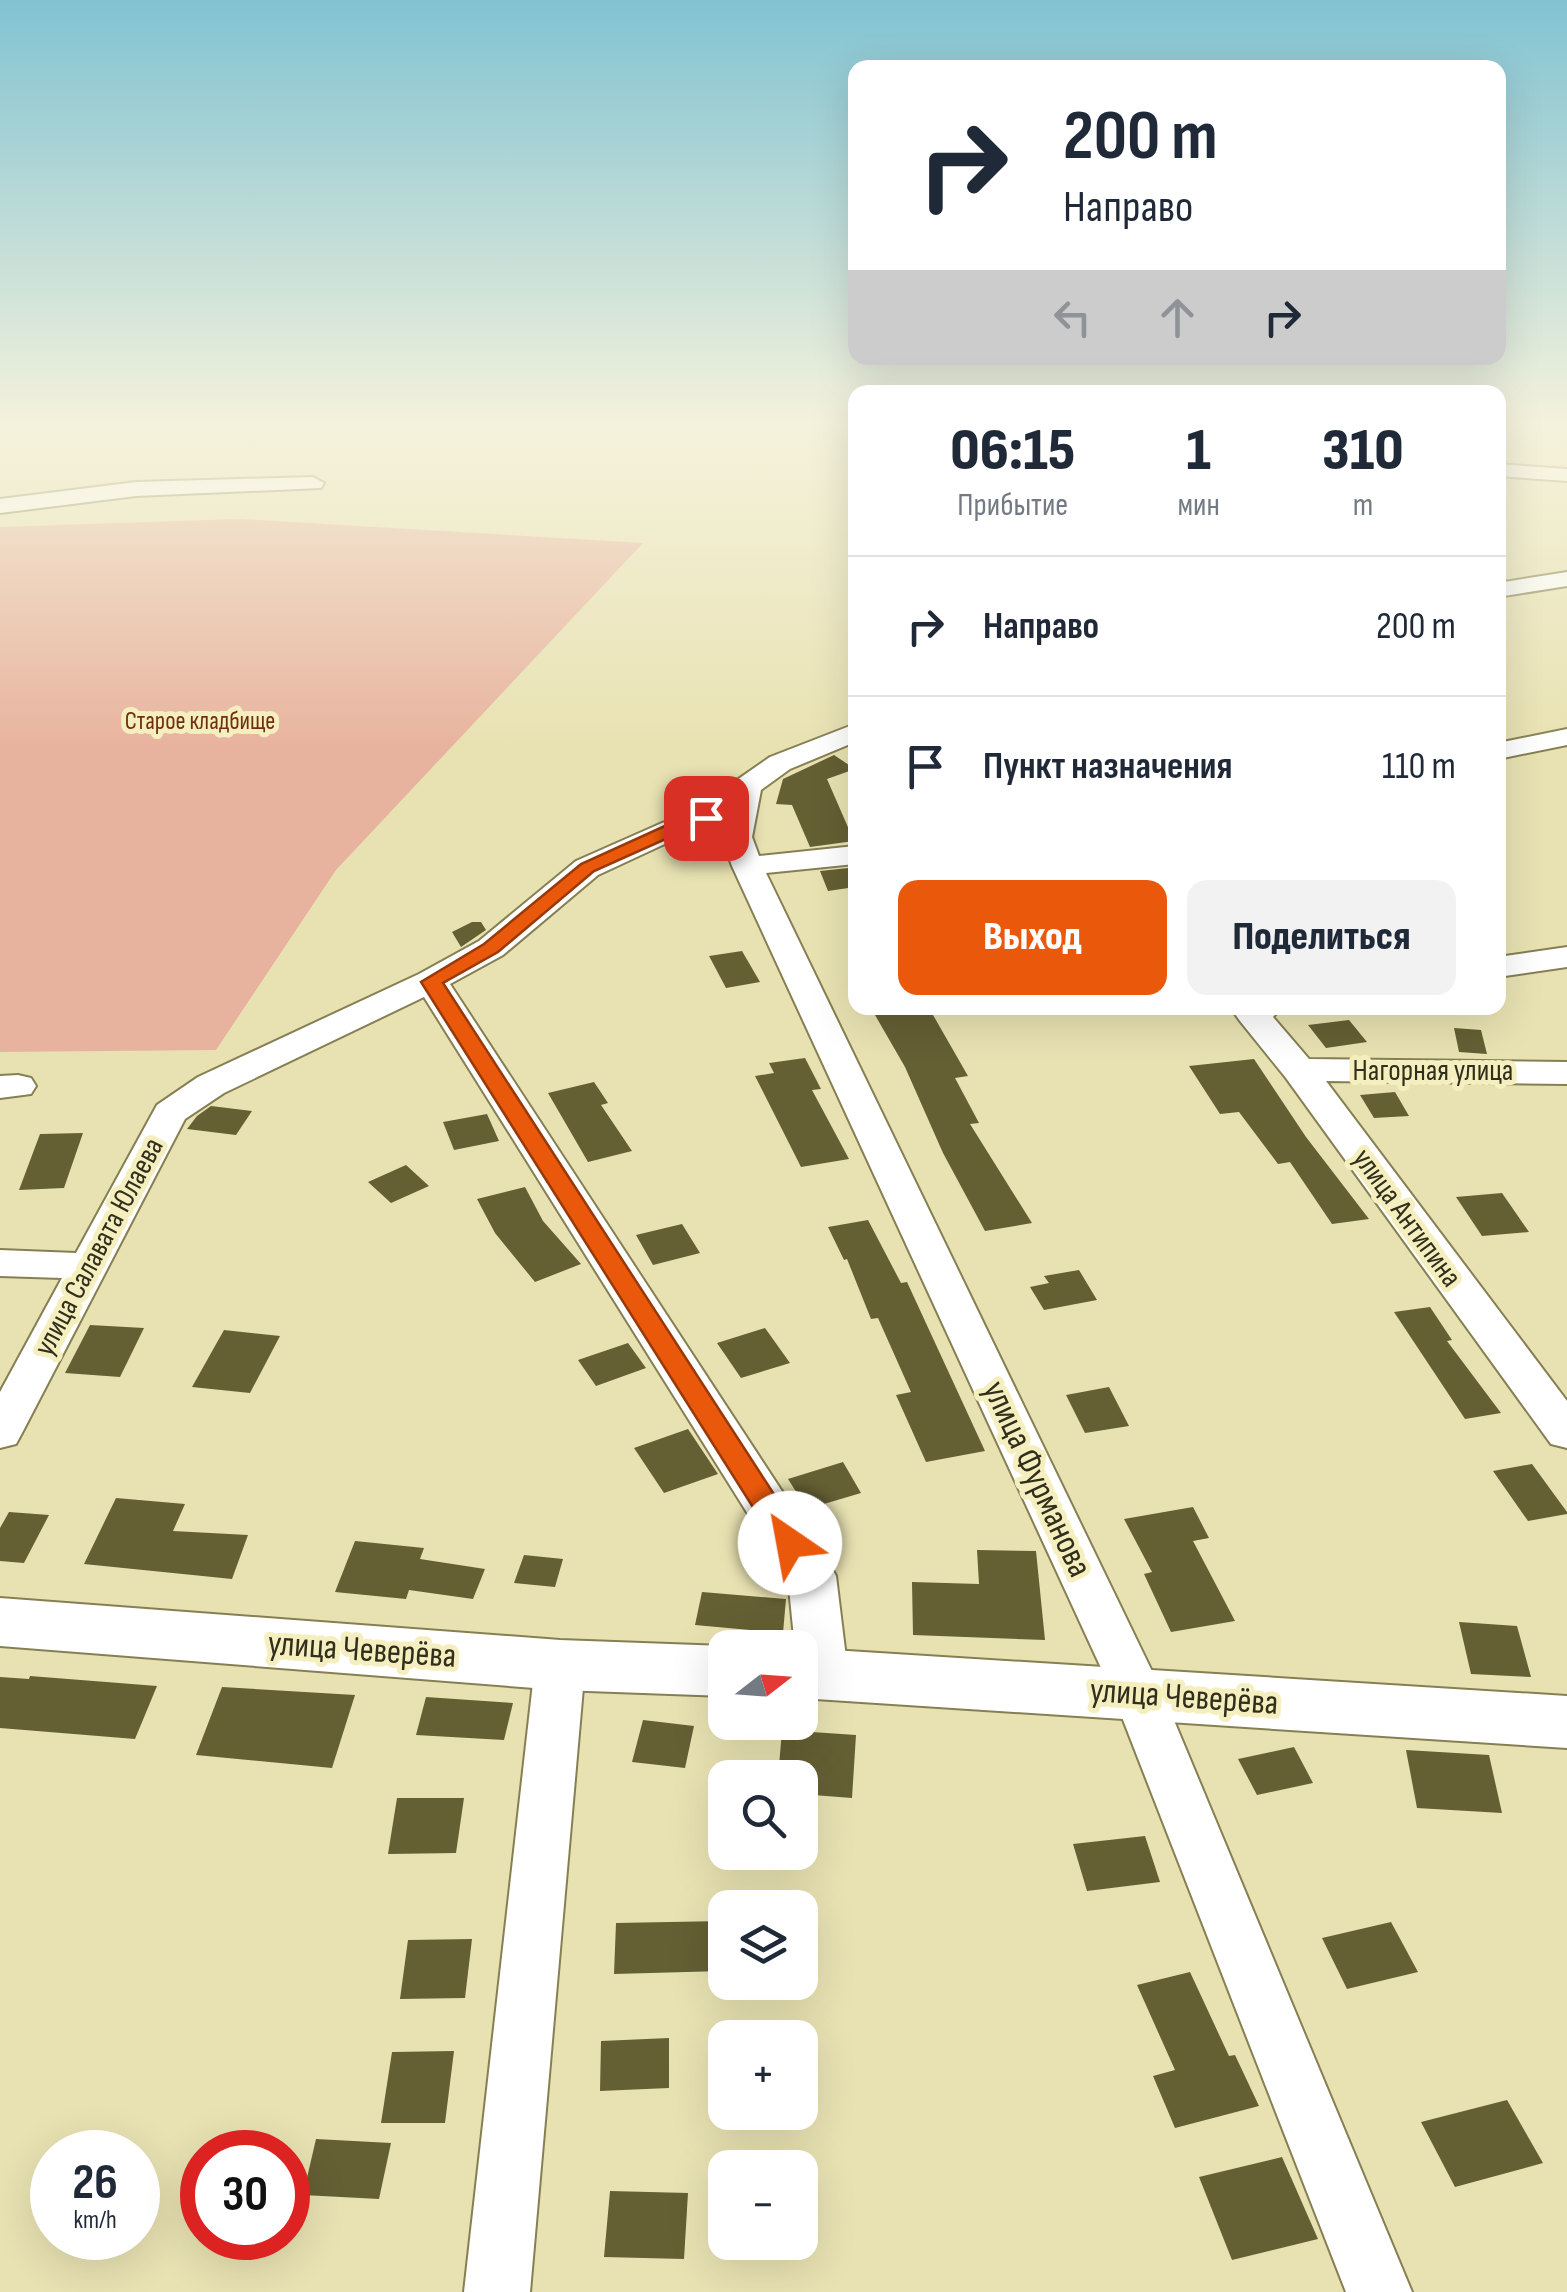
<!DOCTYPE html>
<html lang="ru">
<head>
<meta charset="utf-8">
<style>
	body { margin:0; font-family:"Sofia Sans Condensed",sans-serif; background:#f2f2f3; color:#1f2937; height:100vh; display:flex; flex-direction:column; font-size:38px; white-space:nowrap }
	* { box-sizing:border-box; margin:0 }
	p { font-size:32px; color:#747a83 }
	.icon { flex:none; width:55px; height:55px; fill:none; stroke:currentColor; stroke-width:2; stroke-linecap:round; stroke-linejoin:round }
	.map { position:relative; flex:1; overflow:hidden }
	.side { position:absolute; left:848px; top:385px; width:658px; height:630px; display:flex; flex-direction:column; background:#fff; border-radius:20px; box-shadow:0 10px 40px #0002 }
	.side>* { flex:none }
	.hud { position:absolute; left:848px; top:60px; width:658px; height:305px; border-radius:20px; box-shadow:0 10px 40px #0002; background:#fff; color:#1f2937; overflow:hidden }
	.needle { width:65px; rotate:73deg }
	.tools { position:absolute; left:708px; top:1630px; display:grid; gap:20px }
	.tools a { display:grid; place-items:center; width:110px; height:110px; border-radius:20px; background:#fff; box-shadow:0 10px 40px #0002; font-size:50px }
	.speed { position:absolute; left:30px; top:2130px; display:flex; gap:20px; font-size:50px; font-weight:700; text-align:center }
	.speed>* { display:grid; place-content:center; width:130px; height:130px; border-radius:50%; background:#fff; box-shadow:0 10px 40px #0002; line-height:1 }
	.speed small { font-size:25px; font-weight:400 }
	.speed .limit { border:15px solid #d22; background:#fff; color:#111 }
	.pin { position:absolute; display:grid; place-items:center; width:85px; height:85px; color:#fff; margin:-42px; border-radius:20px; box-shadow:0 5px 15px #0006 }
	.me { position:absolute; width:110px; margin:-55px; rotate:327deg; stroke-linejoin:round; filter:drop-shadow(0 0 8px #0008) }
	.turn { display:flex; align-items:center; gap:35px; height:210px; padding:0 50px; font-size:45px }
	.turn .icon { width:130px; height:130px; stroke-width:2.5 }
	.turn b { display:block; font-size:70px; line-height:85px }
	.lanes { display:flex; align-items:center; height:95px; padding:0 50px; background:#0003; justify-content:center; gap:50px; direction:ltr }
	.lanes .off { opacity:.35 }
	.eta { display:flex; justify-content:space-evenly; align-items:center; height:170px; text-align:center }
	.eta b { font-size:60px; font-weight:800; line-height:70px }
	.button { display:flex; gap:20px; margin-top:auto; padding:20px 50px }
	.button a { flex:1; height:115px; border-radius:20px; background:#ea580c; color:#fff; font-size:40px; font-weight:800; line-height:115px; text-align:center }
	.button a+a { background:#f2f2f3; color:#1f2937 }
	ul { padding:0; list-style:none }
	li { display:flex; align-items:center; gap:30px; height:140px; padding:0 50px; border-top:2px solid #e0e1e3 }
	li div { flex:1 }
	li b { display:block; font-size:38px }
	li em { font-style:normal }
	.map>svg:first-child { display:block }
	.green { fill:#e8b39e }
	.building { fill:#655f34 }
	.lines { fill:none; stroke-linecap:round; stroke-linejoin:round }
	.minor-casing { stroke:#857f53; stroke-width:4 }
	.tertiary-casing { stroke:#857f53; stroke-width:4 }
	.minor { fill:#fff; fill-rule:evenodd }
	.tertiary { fill:#fff; fill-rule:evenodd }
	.route { fill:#ea580c; stroke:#983908; stroke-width:2.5 }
	.labels { text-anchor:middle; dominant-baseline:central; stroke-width:10; stroke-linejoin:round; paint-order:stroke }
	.far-park-label { font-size:25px; fill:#722e10; stroke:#f5efbf }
	.street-label { font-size:30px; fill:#312f1c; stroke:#f5efbf }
	.near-street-label { font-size:35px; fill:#312f1c; stroke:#f5efbf }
</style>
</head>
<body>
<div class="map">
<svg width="1567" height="2292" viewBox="0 0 1567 2292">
	<rect width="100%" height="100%" fill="#e8e2b2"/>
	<polygon class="green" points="240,519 643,543 336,870 216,1050 0,1052 0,527"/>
	<g class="building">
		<polygon points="834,755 855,769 827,779 854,841 810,847 792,805 776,804 783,779"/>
		<polygon points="848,868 855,887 828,891 820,871"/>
		<polygon points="472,922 481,922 486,930 461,947 452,932"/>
		<polygon points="742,951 760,982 726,988 709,956"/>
		<polygon points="929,1008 968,1076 955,1078 979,1123 970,1124 1032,1223 985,1231 943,1153 905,1067 875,1015"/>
		<polygon points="1349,1020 1367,1042 1326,1048 1308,1025"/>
		<polygon points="1454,1028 1481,1030 1487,1054 1459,1052"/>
		<polygon points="805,1058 821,1089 812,1090 849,1159 801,1167 755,1076 774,1073 769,1063"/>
		<polygon points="1254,1059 1306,1137 1369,1219 1332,1224 1290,1162 1278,1164 1239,1112 1220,1114 1189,1066"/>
		<polygon points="594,1082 608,1103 601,1105 632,1151 588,1162 548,1093"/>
		<polygon points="1395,1092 1409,1116 1374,1118 1360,1095"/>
		<polygon points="211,1106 252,1111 236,1135 187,1129 197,1116"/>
		<polygon points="487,1114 499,1141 454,1150 443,1122"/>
		<polygon points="83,1133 64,1188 19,1190 40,1134"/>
		<polygon points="406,1165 429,1186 391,1203 368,1182"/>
		<polygon points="525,1187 543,1221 581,1264 535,1282 495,1233 477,1199"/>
		<polygon points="1502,1193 1529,1232 1482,1236 1456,1197"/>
		<polygon points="868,1220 901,1283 907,1282 985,1451 926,1462 896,1395 911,1392 878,1318 871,1319 847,1259 844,1260 828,1227"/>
		<polygon points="682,1224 700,1253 653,1265 636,1235"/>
		<polygon points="1079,1270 1097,1300 1044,1310 1030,1287 1049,1283 1044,1276"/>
		<polygon points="1430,1307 1452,1340 1447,1341 1501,1413 1465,1419 1394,1312"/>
		<polygon points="90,1325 144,1328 120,1377 65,1373"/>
		<polygon points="765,1328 790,1363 741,1378 717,1343"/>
		<polygon points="224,1330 280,1336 250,1393 192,1387"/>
		<polygon points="628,1343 646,1368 596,1386 578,1360"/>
		<polygon points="1109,1387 1129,1426 1085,1433 1066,1395"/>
		<polygon points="688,1429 718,1474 664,1493 634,1448"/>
		<polygon points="843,1462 861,1493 807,1509 788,1479"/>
		<polygon points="1532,1464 1567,1512 1567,1514 1528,1521 1493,1471"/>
		<polygon points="116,1498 185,1504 173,1531 248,1535 232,1579 84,1564"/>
		<polygon points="1193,1507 1209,1538 1193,1541 1235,1621 1171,1632 1144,1574 1152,1572 1124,1519"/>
		<polygon points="9,1512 49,1515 24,1563 0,1561 0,1528"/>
		<polygon points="355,1541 424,1548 420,1559 485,1569 473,1599 409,1590 406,1599 335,1592"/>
		<polygon points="977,1550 1036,1551 1045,1640 913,1635 912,1582 979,1584"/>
		<polygon points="524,1555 563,1559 555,1587 514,1583"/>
		<polygon points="702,1592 786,1599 783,1633 695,1625"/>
		<polygon points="1459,1622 1517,1626 1531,1677 1471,1674"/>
		<polygon points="30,1676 157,1686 135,1739 0,1728 0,1677 29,1679"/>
		<polygon points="222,1687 355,1695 332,1768 196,1755"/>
		<polygon points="426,1697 513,1703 504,1740 416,1735"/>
		<polygon points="643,1720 694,1726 685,1768 632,1762"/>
		<polygon points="782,1730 856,1735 852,1798 800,1794 800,1778 778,1778"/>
		<polygon points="1294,1747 1313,1783 1257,1795 1238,1759"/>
		<polygon points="1406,1750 1489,1755 1502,1813 1417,1808"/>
		<polygon points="397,1798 464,1798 456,1853 388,1854"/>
		<polygon points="1145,1836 1160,1882 1087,1891 1073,1844"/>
		<polygon points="723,1921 723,1971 614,1974 616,1923"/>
		<polygon points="1391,1922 1418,1972 1347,1989 1322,1938"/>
		<polygon points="472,1939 465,1998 400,1999 408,1940"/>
		<polygon points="1190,1972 1229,2056 1235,2055 1259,2106 1175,2128 1153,2076 1175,2070 1137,1985"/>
		<polygon points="669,2038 669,2088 600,2091 601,2041"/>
		<polygon points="454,2051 445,2123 381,2123 392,2052"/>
		<polygon points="1507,2100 1543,2163 1455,2187 1421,2122"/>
		<polygon points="316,2139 391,2143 379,2199 303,2195"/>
		<polygon points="1282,2157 1318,2239 1232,2260 1199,2177"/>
		<polygon points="610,2191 688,2193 684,2259 604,2257"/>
	</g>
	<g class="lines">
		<g class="minor-casing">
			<g id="minor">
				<polygon points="1498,464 1567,469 1567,481 1498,476"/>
				<polygon points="313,477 324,483 321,488 136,496 0,513 0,499 136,482"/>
				<polygon points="1567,572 1567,586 1498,597 1498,583"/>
				<polygon points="855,724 855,742 790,769 761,790 752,837 759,856 855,846 855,864 766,873 1163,1694 1412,2292 1346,2292 1113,1694 732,866 722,837 724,827 684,835 598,875 503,955 450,984 829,1563 836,1576 848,1674 841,1688 823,1694 805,1688 800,1678 800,1648 795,1648 788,1578 424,997 224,1093 185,1119 22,1433 16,1444 0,1448 0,1392 62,1278 0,1276 0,1250 76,1253 157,1105 198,1077 419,974 479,941 576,861 662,823 707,810 728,809 737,780 770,757"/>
				<polygon points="1567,729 1567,745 1498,759 1498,743"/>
				<polygon points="1567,947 1567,967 1498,977 1498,957"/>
				<polygon points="1239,1008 1281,1008 1273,1017 1309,1059 1567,1062 1567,1084 1326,1081 1567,1401 1567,1448 1551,1444 1286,1078 1240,1021 1235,1014"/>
				<polygon points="18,1075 31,1078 36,1086 31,1094 0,1098 0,1076"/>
				<polygon points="560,1645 578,1651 585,1665 530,2292 464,2292 535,1665 542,1651"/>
			</g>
		</g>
		<g class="tertiary-casing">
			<g id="tertiary">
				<polygon points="0,1598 560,1640 725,1646 729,1648 725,1648 725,1696 560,1690 0,1646"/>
				<polygon points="800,1648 1567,1696 1567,1748 800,1698"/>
			</g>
		</g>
		<use href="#minor" class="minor"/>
		<use href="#tertiary" class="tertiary"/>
	</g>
	<linearGradient id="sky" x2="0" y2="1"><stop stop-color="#81c3d2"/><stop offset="0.57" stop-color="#f5f2dc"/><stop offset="1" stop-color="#f5f2dc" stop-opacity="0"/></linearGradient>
	<rect width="1567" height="747" fill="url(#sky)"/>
	<polygon class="route" points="706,813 713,815 713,822 679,833 594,871 498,952 443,983 801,1536 805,1543 801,1550 790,1554 780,1550 421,982 484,944 581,864 667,825"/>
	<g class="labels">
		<g class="far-park-label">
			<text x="200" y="721">Старое кладбище</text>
		</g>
		<g class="street-label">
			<text x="1433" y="1071">Нагорная улица</text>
			<text transform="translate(1407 1218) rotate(54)">улица Антипина</text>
			<text transform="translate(99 1247) rotate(-62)">улица Салавата Юлаева</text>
		</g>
		<g class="near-street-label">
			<text transform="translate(1037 1479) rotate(65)">улица Фурманова</text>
			<text transform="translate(362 1650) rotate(4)">улица Чеверёва</text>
			<text transform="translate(1184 1697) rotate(4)">улица Чеверёва</text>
		</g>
	</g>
</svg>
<div class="tools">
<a><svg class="needle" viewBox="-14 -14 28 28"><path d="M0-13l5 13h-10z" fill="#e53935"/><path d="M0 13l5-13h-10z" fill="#747a83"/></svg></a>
<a><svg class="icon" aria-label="search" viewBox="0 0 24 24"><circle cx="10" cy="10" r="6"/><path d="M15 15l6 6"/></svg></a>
<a><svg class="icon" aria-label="layers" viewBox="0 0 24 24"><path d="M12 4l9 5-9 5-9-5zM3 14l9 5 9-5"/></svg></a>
<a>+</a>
<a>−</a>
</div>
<div class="speed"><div>26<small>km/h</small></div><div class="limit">30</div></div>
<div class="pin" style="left:706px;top:818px;background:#d93025"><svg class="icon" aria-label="arrive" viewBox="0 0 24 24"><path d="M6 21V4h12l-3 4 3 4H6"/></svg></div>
<svg class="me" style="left:790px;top:1543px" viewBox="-20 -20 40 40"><circle r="19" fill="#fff"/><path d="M0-13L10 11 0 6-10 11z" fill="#ea580c"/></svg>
<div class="hud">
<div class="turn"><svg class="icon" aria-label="right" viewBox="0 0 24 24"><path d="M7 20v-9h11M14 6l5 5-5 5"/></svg><div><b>200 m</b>Направо</div></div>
<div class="lanes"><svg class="icon off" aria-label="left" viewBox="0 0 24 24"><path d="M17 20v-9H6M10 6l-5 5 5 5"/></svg><svg class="icon off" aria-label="ahead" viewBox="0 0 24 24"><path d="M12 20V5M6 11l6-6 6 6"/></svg><svg class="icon" aria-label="right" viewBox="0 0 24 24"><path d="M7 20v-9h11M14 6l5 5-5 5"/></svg></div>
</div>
<section class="side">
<div class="eta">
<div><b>06:15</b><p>Прибытие</p></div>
<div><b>1</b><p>мин</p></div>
<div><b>310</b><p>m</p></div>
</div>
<ul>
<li><svg class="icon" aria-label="right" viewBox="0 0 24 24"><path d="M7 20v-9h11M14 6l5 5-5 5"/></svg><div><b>Направо</b></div><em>200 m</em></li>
<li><svg class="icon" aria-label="arrive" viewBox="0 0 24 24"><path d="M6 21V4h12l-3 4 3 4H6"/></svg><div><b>Пункт назначения</b></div><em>110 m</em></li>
</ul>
<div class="button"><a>Выход</a><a>Поделиться</a></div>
</section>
</div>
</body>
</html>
